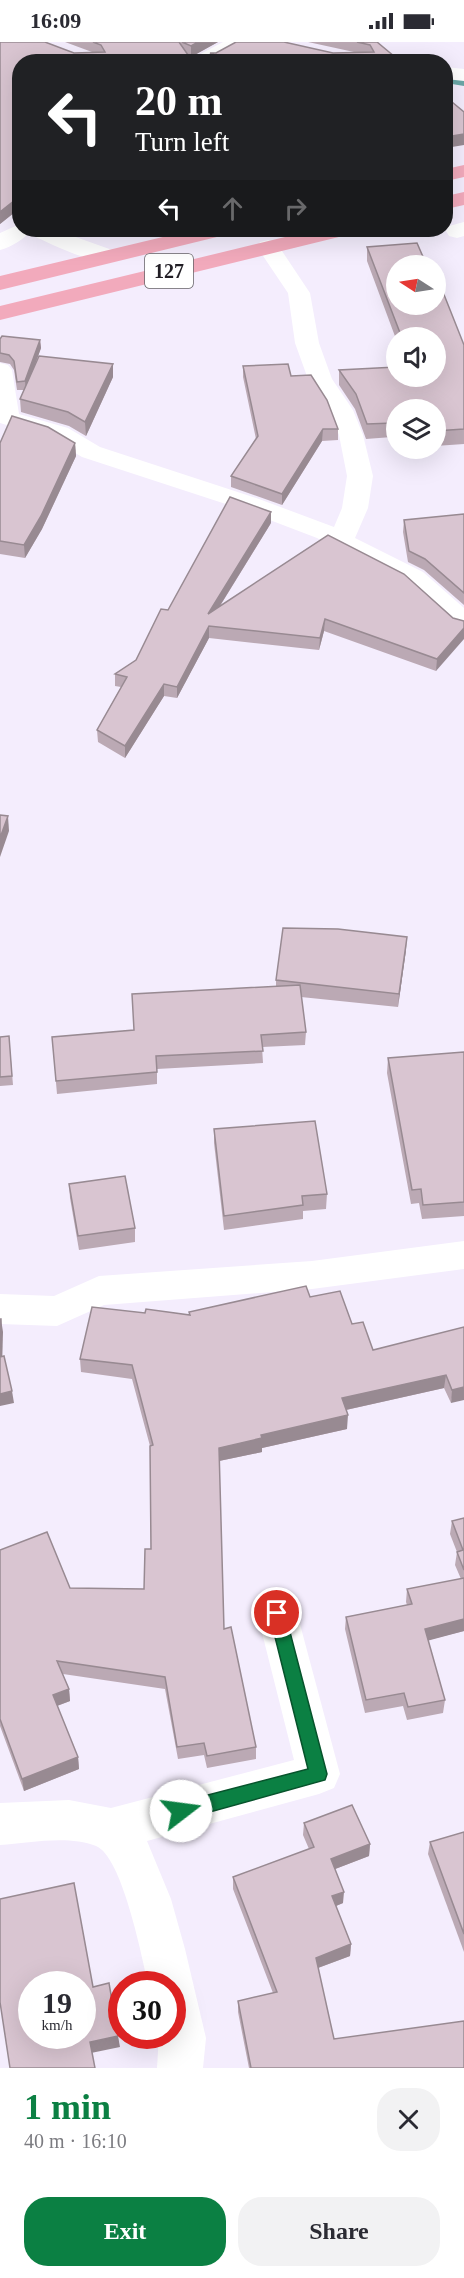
<!DOCTYPE html>
<html lang="en">
<head>
<meta charset="utf-8">
<style>
	body { margin:0; font-family:Georgia,serif; background:#f2f2f3; color:#2b2b33; height:100vh; display:flex; flex-direction:column; font-size:22px; white-space:nowrap }
	* { box-sizing:border-box; margin:0 }
	p { font-size:20px; color:#7c7c81 }
	.icon { flex:none; width:33px; height:33px; fill:none; stroke:currentColor; stroke-width:2; stroke-linecap:round; stroke-linejoin:round }
	.map { position:relative; height:2026px; overflow:hidden }
	.sheet { display:flex; flex-direction:column; background:#fff; flex:1 }
	.sheet>* { flex:none }
	.banner { position:absolute; left:12px; top:12px; width:441px; height:183px; border-radius:24px; box-shadow:0 6px 24px #0002; background:#202124; color:#fff; overflow:hidden }
	.needle { width:39px; rotate:282deg }
	.buttons { position:absolute; left:386px; top:213px; display:grid; gap:12px }
	.buttons a { display:grid; place-items:center; width:60px; height:60px; border-radius:50%; background:#fff; box-shadow:0 6px 24px #0002; font-size:30px }
	.speed { position:absolute; left:18px; top:1929px; display:flex; gap:12px; font-size:30px; font-weight:700; text-align:center }
	.speed>* { display:grid; place-content:center; width:78px; height:78px; border-radius:50%; background:#fff; box-shadow:0 6px 24px #0002; line-height:1 }
	.speed small { font-size:15px; font-weight:400 }
	.speed .limit { border:9px solid #d22; background:#fff; color:#111 }
	.pin { position:absolute; display:grid; place-items:center; width:51px; height:51px; color:#fff; margin:-26px; border:3px solid #fff; border-radius:50%; box-shadow:0 2px 6px #0007 }
	.me { position:absolute; width:66px; margin:-33px; rotate:75deg; stroke-linejoin:round; filter:drop-shadow(0 0 4px #0008) }
	.turn { display:flex; align-items:center; gap:21px; height:126px; padding:0 24px; font-size:27px }
	.turn .icon { width:78px; height:78px; stroke-width:2.5 }
	.turn b { display:block; font-size:42px; line-height:51px }
	.lanes { display:flex; align-items:center; height:57px; padding:0 24px; background:#0003; justify-content:center; gap:30px; direction:ltr }
	.lanes .off { opacity:.35 }
	.round { display:grid; place-items:center; flex:none; width:63px; height:63px; border-radius:24px; background:#f2f2f3 }
	.summary { display:flex; align-items:center; justify-content:space-between; height:102px; padding:0 24px }
	h1 { font-size:36px; font-weight:700; line-height:45px; color:#0b8043 }
	.primary-button { display:flex; gap:12px; margin-top:auto; padding:12px 24px }
	.primary-button a { flex:1; height:69px; border-radius:24px; background:#0b8043; color:#fff; font-size:24px; font-weight:700; line-height:69px; text-align:center }
	.primary-button a+a { background:#f2f2f3; color:#2b2b33 }
	.status { display:flex; justify-content:space-between; align-items:center; height:42px; padding:0 30px; background:#fff; direction:ltr }
	.status svg { height:16px; fill:currentColor }
	.map>svg:first-child { display:block }
	.lines { fill:none; stroke-linecap:round; stroke-linejoin:round }
	.stream { fill:#6aa7a7; fill-rule:evenodd }
	.minor { fill:#fff; fill-rule:evenodd }
	.secondary { fill:#fff; fill-rule:evenodd }
	.trunk { fill:#f2aabc; fill-rule:evenodd }
	.wall { fill:#bba9b4 }
	.shaded-wall { fill:#988a92 }
	.building { fill:#d9c5d1; stroke:#988a92; stroke-width:1.5; fill-rule:evenodd }
	.route { fill:#0b8043; stroke:#07532c; stroke-width:1.5 }
	.labels { text-anchor:middle; dominant-baseline:central; stroke-width:6; stroke-linejoin:round; paint-order:stroke }
	.shield { fill:#fff; stroke:#646266; stroke-width:1.5 }
	.shield-label { font-size:20px; font-weight:bold; fill:#211e25 }
</style>
</head>
<body>
<div class="status"><b>16:09</b><svg viewBox="0 0 49 12"><path d="M0 12V9h3v3zM5 12V6h3v6zM10 12V3h3v9zM15 12V0h3v12zM26 1h20v11H26zM47 4h2v5h-2z"/></svg></div>
<div class="map">
<svg width="464" height="2026" viewBox="0 0 464 2026">
	<rect width="100%" height="100%" fill="#f4edfd"/>
	<g class="lines">
		<polygon class="stream" points="446,35 464,38 464,44 446,41"/>
		<g class="minor">
			<polygon points="446,25 464,27 464,39 446,37"/>
			<polygon points="464,180 464,194 457,196 449,194 446,189 449,184"/>
			<path d="M28,188H56L115,209L118,214L115,219C93,224 52,202 31,193Z"/>
			<polygon points="268,198 276,200 310,251 319,301 332,337 353,368 363,393 373,434 368,466 355,496 423,530 464,566 464,588 454,586 405,542 317,496 241,467 82,415 50,396 0,381 0,321 8,323 12,328 19,372 68,386 100,405 259,457 334,485 342,466 347,434 339,393 329,368 308,337 295,301 288,251 257,205 260,200"/>
			<polygon points="464,1199 464,1227 312,1247 104,1263 57,1284 0,1282 0,1252 54,1254 99,1234 312,1219"/>
			<path d="M277,1553L291,1558L297,1571L340,1732L334,1746L319,1752L147,1799L171,1857L185,1907L206,1996L203,2026H157L159,1994H172V1942H148C142,1915 122,1814 96,1804C68,1793 29,1801 0,1803V1761L69,1758L111,1766L294,1718L257,1571L263,1558Z"/>
		</g>
		<g class="secondary">
			<polygon points="223,0 247,0 244,4 215,20 191,20 193,16"/>
			<path d="M20,182V188H31C25,197 11,205 0,208V191Z"/>
		</g>
		<g class="trunk">
			<polygon points="464,123 464,135 446,139 446,127"/>
			<polygon points="464,150 464,163 446,167 446,154"/>
			<polygon points="192,188 228,188 225,193 0,248 0,234"/>
			<polygon points="314,188 350,188 347,193 0,278 0,264"/>
		</g>
	</g>
	<g class="wall">
		<polygon points="0,0 45,0 74,11 92,10 65,0 218,0 191,15 189,14 193,20 20,20 20,166 0,182"/>
		<polygon points="308,0 377,0 401,20 210,20 210,11 333,11 354,10"/>
		<polygon points="367,205 464,303 464,402 435,404 435,368 396,368 396,406 392,395 366,397 355,367 339,343 339,328 435,334 435,296 396,296 396,297 367,219"/>
		<polygon points="0,297 40,298 41,306 32,330 113,322 113,335 86,394 69,384 21,370 20,357 24,348 17,348 14,328 10,322 0,320"/>
		<polygon points="243,324 291,334 338,387 338,398 322,399 282,463 231,445 231,434 256,397 243,335"/>
		<polygon points="0,401 75,401 76,414 42,487 25,516 0,512"/>
		<polygon points="464,472 464,563 424,528 408,520 403,490 404,478"/>
		<polygon points="271,481 220,564 453,576 436,629 324,589 319,608 209,596 177,656 164,654 125,716 98,700 97,688 121,645 115,644 115,632 136,618 168,568"/>
		<polygon points="406,908 398,965 301,955 306,990 305,1003 262,1005 263,1021 157,1027 157,1042 57,1052 52,995 134,988 276,944 276,938"/>
		<polygon points="9,994 13,1043 0,1044 0,995"/>
		<polygon points="464,1010 464,1174 422,1177 419,1161 411,1162 387,1031 388,1016"/>
		<polygon points="214,1087 327,1152 326,1167 303,1169 303,1177 224,1188 214,1101"/>
		<polygon points="69,1142 135,1186 135,1200 79,1208 70,1156"/>
		<polygon points="310,1255 352,1282 373,1308 464,1285 451,1361 444,1346 346,1368 347,1387 262,1406 262,1410 219,1419 224,1587 256,1705 256,1717 207,1726 204,1713 178,1717 165,1647 63,1632 69,1647 70,1659 57,1664 78,1715 79,1727 24,1749 0,1684 0,1508 70,1546 144,1547 151,1507 150,1404 132,1337 81,1330 80,1317 145,1271 189,1273 189,1270"/>
		<polygon points="464,1476 464,1589 428,1598 445,1658 443,1671 407,1678 403,1664 365,1671 345,1587 346,1575 407,1563 406,1560 407,1547 461,1537 455,1523 457,1510 450,1492 452,1479"/>
		<polygon points="304,1781 370,1802 369,1814 335,1827 343,1861 336,1864 351,1902 350,1914 318,1926 334,1997 464,2026 249,2026 238,1970 238,1959 273,1951 233,1847 233,1835 309,1807 303,1793"/>
		<polygon points="464,1790 464,1910 428,1812 430,1800"/>
	</g>
	<g class="shaded-wall">
		<polygon points="198,0 218,0 191,15 191,4"/>
		<polygon points="464,92 464,103 446,106 446,95"/>
		<polygon points="20,154 20,166 0,182 0,170"/>
		<polygon points="40,298 41,306 26,348 25,339"/>
		<polygon points="113,322 113,335 86,394 85,380"/>
		<polygon points="323,387 322,399 282,463 282,452"/>
		<polygon points="75,401 76,414 42,487 25,516 24,503"/>
		<polygon points="271,470 271,481 208,583 208,572"/>
		<polygon points="325,577 324,589 319,608 320,596"/>
		<polygon points="209,584 209,596 177,656 177,645"/>
		<polygon points="464,586 464,597 436,629 437,617"/>
		<polygon points="164,642 164,654 125,716 125,704"/>
		<polygon points="8,774 9,789 0,815 0,796"/>
		<polygon points="407,895 406,908 398,965 399,952"/>
		<polygon points="1,1277 3,1290 2,1327 0,1315"/>
		<polygon points="446,1333 444,1346 341,1369 342,1356"/>
		<polygon points="464,1345 464,1358 451,1361 452,1348"/>
		<polygon points="12,1349 14,1361 0,1364 0,1352"/>
		<polygon points="348,1373 347,1387 262,1406 262,1410 219,1419 219,1406 261,1393"/>
		<polygon points="464,1577 464,1589 423,1600 425,1587"/>
		<polygon points="69,1647 70,1659 54,1665 53,1653"/>
		<polygon points="78,1715 79,1727 24,1749 22,1737"/>
		<polygon points="370,1802 369,1814 330,1829 331,1817"/>
		<polygon points="344,1850 343,1861 331,1866 332,1854"/>
		<polygon points="351,1902 350,1914 315,1927 316,1916"/>
		<polygon points="118,1994 120,2005 91,2011 90,2000"/>
	</g>
	<g class="building">
		<polygon points="0,0 45,0 74,11 105,10 101,3 93,0 179,0 193,20 20,20 20,154 0,170"/>
		<polygon points="182,0 198,0 191,4"/>
		<polygon points="236,0 284,0 333,11 374,10 370,3 357,0 377,0 401,20 230,20 210,11 216,11"/>
		<polygon points="446,55 464,70 464,92 446,95"/>
		<polygon points="417,201 427,224 396,224 396,262 435,262 435,230 464,303 464,387 435,389 435,368 396,368 396,388 393,381 367,382 356,352 339,328 396,325 396,334 435,334 435,296 402,296 367,205"/>
		<polygon points="2,294 40,298 25,339 17,340 14,319 9,313 0,311 0,297"/>
		<polygon points="39,314 113,322 85,380 68,370 20,357"/>
		<polygon points="288,322 291,334 311,333 327,358 338,387 323,387 282,452 231,434 258,394 243,324"/>
		<polygon points="12,374 48,385 75,401 41,474 24,503 0,499 0,401"/>
		<polygon points="230,455 271,470 208,572 328,493 404,532 453,576 464,579 464,586 437,617 325,577 320,596 209,584 177,645 164,642 125,704 97,688 127,635 115,632 136,618 161,567 168,568"/>
		<polygon points="464,472 464,551 425,517 409,509 404,478"/>
		<polygon points="0,773 8,774 0,796"/>
		<polygon points="283,886 338,887 407,895 399,952 276,938"/>
		<polygon points="300,943 306,990 261,993 263,1009 156,1014 157,1030 56,1039 52,995 134,988 132,952"/>
		<polygon points="9,994 12,1034 0,1035 0,995"/>
		<polygon points="464,1010 464,1160 423,1163 421,1147 412,1148 388,1016"/>
		<polygon points="315,1079 327,1152 302,1154 303,1163 224,1174 214,1087"/>
		<polygon points="125,1134 135,1186 78,1194 69,1142"/>
		<polygon points="306,1244 310,1255 340,1249 352,1282 363,1280 373,1308 464,1285 464,1345 452,1348 446,1333 342,1356 348,1373 261,1393 262,1396 219,1406 224,1587 231,1585 256,1705 207,1714 204,1701 177,1705 165,1635 57,1619 69,1647 53,1653 78,1715 22,1737 0,1677 0,1508 47,1490 70,1546 144,1547 145,1507 151,1507 150,1404 153,1403 132,1323 80,1317 92,1265 145,1271 146,1267 190,1273 189,1270"/>
		<polygon points="0,1277 1,1277 0,1315 4,1314 12,1349 0,1352"/>
		<polygon points="464,1476 464,1528 457,1510 463,1508 452,1479"/>
		<polygon points="464,1536 464,1577 425,1587 445,1658 408,1665 404,1651 366,1658 346,1575 412,1562 407,1547"/>
		<polygon points="352,1763 370,1802 331,1817 344,1850 332,1854 351,1902 316,1916 334,1997 464,1979 464,2026 251,2026 238,1959 277,1950 233,1835 314,1805 304,1781"/>
		<polygon points="464,1790 464,1892 430,1800"/>
		<path d="M74,1841L93,1945L109,1941L118,1994L90,2000L95,2026H10L0,1960V1857ZM32,1942H82V1994H32Z"/>
	</g>
	<polygon class="route" points="277,1563 283,1565 285,1571 327,1732 325,1738 181,1778 175,1775 172,1769 175,1763 181,1760 308,1727 269,1571 271,1565"/>
	<g class="labels">
		<rect class="shield" x="145" y="212" width="48" height="34" rx="4.5"/>
		<g class="shield-label">
			<text x="169" y="229">127</text>
		</g>
	</g>
</svg>
<div class="buttons">
<a><svg class="needle" viewBox="-14 -14 28 28"><path d="M0-13l5 13h-10z" fill="#e53935"/><path d="M0 13l5-13h-10z" fill="#7c7c81"/></svg></a>
<a><svg class="icon" aria-label="sound" viewBox="0 0 24 24"><path d="M4 9h4l5-4v14l-5-4H4zM17 9q2 3 0 6"/></svg></a>
<a><svg class="icon" aria-label="layers" viewBox="0 0 24 24"><path d="M12 4l9 5-9 5-9-5zM3 14l9 5 9-5"/></svg></a>
</div>
<div class="speed"><div>19<small>km/h</small></div><div class="limit">30</div></div>
<div class="pin" style="left:277px;top:1571px;background:#d93025"><svg class="icon" aria-label="arrive" viewBox="0 0 24 24"><path d="M6 21V4h12l-3 4 3 4H6"/></svg></div>
<svg class="me" style="left:181px;top:1769px" viewBox="-20 -20 40 40"><circle r="19" fill="#fff"/><path d="M0-13L10 11 0 6-10 11z" fill="#0b8043"/></svg>
<div class="banner">
<div class="turn"><svg class="icon" aria-label="left" viewBox="0 0 24 24"><path d="M17 20v-9H6M10 6l-5 5 5 5"/></svg><div><b>20 m</b>Turn left</div></div>
<div class="lanes"><svg class="icon" aria-label="left" viewBox="0 0 24 24"><path d="M17 20v-9H6M10 6l-5 5 5 5"/></svg><svg class="icon off" aria-label="ahead" viewBox="0 0 24 24"><path d="M12 20V5M6 11l6-6 6 6"/></svg><svg class="icon off" aria-label="right" viewBox="0 0 24 24"><path d="M7 20v-9h11M14 6l5 5-5 5"/></svg></div>
</div>
</div>
<section class="sheet">
<div class="summary"><div><h1>1 min</h1><p>40 m · 16:10</p></div><a class="round"><svg class="icon" aria-label="close" viewBox="0 0 24 24"><path d="M6 6l12 12M18 6L6 18"/></svg></a></div>
<div class="primary-button"><a>Exit</a><a>Share</a></div>
</section>
</body>
</html>
